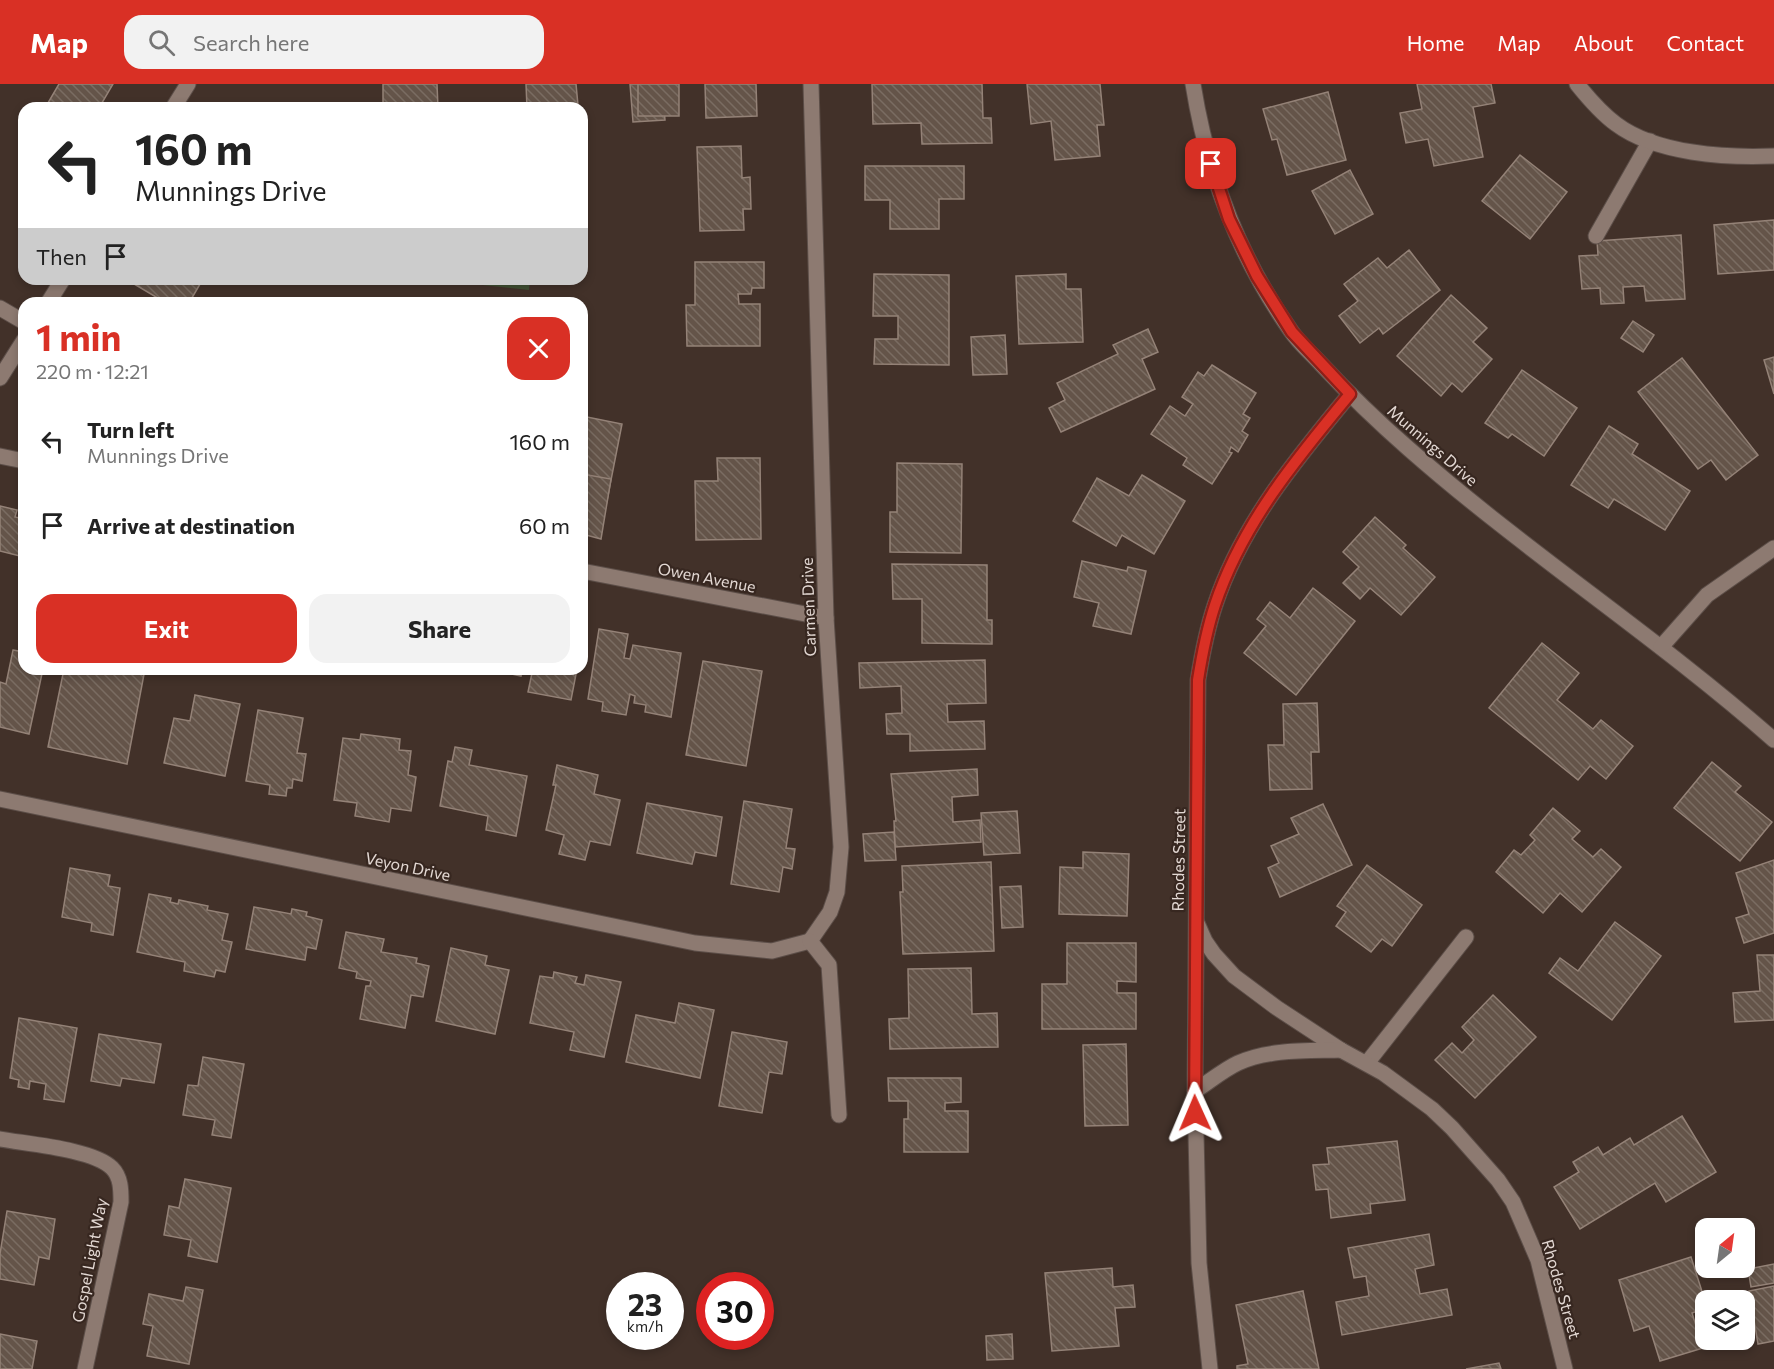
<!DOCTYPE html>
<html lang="en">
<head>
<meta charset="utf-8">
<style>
	body { margin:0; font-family:Commissioner,sans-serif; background:#f2f2f2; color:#222; height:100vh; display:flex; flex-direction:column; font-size:22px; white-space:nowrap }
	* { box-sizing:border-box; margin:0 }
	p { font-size:20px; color:#767676 }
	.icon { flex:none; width:33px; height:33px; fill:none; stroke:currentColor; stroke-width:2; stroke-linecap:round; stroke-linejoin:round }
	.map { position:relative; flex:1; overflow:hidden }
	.side { position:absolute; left:18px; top:213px; width:570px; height:378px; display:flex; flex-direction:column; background:#fff; border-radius:18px; box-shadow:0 3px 9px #0003 }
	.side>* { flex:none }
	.guide { position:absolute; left:18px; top:18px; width:570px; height:183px; border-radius:18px; box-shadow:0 3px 9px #0003; background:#fff; color:#222; overflow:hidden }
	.needle { width:39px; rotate:29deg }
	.fabs { position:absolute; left:1695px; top:1134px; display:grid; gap:12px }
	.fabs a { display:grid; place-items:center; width:60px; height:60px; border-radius:12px; background:#fff; box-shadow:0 3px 9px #0003; font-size:30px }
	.speed { position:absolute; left:606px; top:1188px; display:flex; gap:12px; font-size:30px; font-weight:700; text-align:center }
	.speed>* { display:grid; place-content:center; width:78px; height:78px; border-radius:50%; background:#fff; box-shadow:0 3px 9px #0003; line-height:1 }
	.speed small { font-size:15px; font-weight:400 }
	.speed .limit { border:9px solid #d22; background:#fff; color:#111 }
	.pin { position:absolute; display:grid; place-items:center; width:51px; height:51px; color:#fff; margin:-26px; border-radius:12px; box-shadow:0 3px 9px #0006 }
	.me { position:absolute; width:66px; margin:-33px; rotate:359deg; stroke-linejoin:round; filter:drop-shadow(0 0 4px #0008) }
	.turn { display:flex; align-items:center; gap:21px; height:126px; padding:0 18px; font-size:27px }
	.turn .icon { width:78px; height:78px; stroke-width:2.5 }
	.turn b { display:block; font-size:42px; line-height:51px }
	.then { display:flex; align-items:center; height:57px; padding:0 18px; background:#0003; gap:12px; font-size:22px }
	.round { display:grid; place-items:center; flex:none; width:63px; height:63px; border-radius:18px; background:#f2f2f2 }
	.headline { display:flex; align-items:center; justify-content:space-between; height:102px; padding:0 18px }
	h1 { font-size:36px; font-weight:700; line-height:45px; color:#d93025 }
	.button { display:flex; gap:12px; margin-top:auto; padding:12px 18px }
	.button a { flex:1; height:69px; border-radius:18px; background:#d93025; color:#fff; font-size:24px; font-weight:700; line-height:69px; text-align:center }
	.button a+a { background:#f2f2f2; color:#222 }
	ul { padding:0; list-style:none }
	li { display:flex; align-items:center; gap:18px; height:84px; padding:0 18px }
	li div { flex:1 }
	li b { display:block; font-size:22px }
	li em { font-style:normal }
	header { display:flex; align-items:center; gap:36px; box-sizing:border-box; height:84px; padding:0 30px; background:#d93025; color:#fff }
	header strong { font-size:28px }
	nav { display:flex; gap:33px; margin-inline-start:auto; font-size:21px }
	.search { width:420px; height:54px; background:#f2f2f2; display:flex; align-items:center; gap:15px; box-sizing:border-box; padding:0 21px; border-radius:18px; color:#767676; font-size:22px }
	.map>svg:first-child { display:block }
	.pitch { fill:#415033 }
	.building { fill:url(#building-back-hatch); stroke:#948277; stroke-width:1.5 }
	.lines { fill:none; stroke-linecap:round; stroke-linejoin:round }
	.lane-casing { stroke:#5c4e48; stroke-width:17 }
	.street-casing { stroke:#5c4e48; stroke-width:17 }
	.lane { stroke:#8d7a71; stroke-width:15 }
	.street { stroke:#8d7a71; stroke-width:15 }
	.route-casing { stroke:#8d1f18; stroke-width:15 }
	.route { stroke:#d93025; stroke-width:10 }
	.labels { text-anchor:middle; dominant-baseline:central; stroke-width:4.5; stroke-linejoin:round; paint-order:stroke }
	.street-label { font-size:16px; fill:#e3d8d3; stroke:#372720 }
</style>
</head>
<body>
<header>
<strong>Map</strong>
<div class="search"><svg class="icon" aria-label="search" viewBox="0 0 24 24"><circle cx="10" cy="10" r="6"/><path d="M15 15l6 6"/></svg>Search here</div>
<nav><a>Home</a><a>Map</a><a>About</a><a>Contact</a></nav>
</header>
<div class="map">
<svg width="1774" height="1285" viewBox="0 0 1774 1285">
	<defs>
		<pattern id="building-back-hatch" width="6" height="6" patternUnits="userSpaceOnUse" patternTransform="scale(1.5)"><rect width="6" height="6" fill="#645449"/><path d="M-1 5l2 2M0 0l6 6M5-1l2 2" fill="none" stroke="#7a6c62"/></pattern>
	</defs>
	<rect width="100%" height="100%" fill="#423129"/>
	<polygon class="pitch" points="428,195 530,195 529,206"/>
	<g class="building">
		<polygon points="59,0 113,0 99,24 45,24"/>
		<polygon points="383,0 437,0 438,24 383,24"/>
		<polygon points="526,0 576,0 578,21 527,24"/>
		<polygon points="630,0 662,0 665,36 633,38"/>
		<rect x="638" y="0" width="41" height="32"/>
		<polygon points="705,0 756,0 757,32 706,34"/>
		<polygon points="872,0 982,0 983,34 991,34 992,59 922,60 921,39 873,40"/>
		<polygon points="1027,0 1100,0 1104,41 1097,41 1100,72 1055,76 1051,37 1031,40"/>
		<polygon points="1417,0 1491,0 1495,19 1473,23 1483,73 1434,82 1428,55 1406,59 1400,29 1422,25"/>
		<polygon points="1328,8 1346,76 1287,91 1277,55 1272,56 1263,25"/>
		<polygon points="741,62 742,94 750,93 751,125 743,125 744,146 700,147 697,63"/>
		<polygon points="1520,71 1567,108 1530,155 1482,117"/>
		<polygon points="865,82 964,82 964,115 939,115 939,145 890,145 890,116 865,116"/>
		<polygon points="1350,86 1373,130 1335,150 1312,107"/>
		<polygon points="1774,136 1774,186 1718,190 1714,141"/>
		<polygon points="1681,151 1685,215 1646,217 1644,202 1623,203 1624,219 1601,220 1600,204 1582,205 1579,172 1598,171 1597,157"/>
		<polygon points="1409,166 1440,206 1383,250 1379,244 1360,259 1339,232 1358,217 1344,200 1378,174 1387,184"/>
		<polygon points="695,178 764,178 764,204 752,204 751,210 738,210 739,220 760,220 760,262 687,262 686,221 695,221"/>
		<polygon points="874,190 949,191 949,281 874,280 875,255 898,255 898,232 873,232"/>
		<polygon points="1066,190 1066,205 1081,205 1083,258 1019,260 1016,192"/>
		<polygon points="137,195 203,195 189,219 166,219 134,200"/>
		<polygon points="1451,211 1487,244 1473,258 1492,275 1462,308 1452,299 1441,312 1397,272"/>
		<polygon points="1633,237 1654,251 1643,268 1621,254"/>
		<polygon points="1148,245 1158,268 1142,275 1155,305 1061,348 1049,324 1065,316 1057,299 1118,270 1113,261"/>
		<polygon points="1005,251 1007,290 973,291 971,253"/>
		<polygon points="1774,273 1774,310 1764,276"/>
		<polygon points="1682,274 1758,371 1726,396 1711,376 1698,385 1638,308"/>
		<polygon points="1212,281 1256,309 1243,330 1250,334 1242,347 1248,351 1238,368 1231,363 1229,368 1232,369 1212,400 1183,381 1187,374 1151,350 1170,322 1185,332 1193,320 1182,313 1198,288 1204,292"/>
		<polygon points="1522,286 1577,324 1544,372 1512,350 1508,354 1485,339"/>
		<polygon points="582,332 622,340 602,442 582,438"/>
		<polygon points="1609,342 1638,360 1632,370 1690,407 1665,446 1614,415 1608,424 1571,401"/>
		<polygon points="717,374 760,374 761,455 696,456 695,397 718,397"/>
		<polygon points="897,379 962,380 961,469 890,468 890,428 897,428"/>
		<polygon points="582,390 611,395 601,455 582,450"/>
		<polygon points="1142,391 1185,417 1154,470 1122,451 1116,462 1073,437 1097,394 1129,412"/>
		<polygon points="0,422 17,426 15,433 24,435 24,473 0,467"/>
		<polygon points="1375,433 1406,461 1403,464 1435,493 1401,531 1370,504 1360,515 1343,499 1359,483 1343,468"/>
		<polygon points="1082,477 1127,487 1128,483 1146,487 1131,550 1093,542 1099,519 1074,513"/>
		<polygon points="892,480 987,481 987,536 992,536 992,560 922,559 922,515 893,515"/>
		<polygon points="1313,504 1355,537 1296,611 1244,569 1266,542 1257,535 1270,518 1290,534"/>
		<polygon points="599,545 628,550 624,574 630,575 633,561 681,569 671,633 645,628 646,621 634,619 635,612 630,610 626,631 602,627 603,618 588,615"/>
		<polygon points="1542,559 1579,589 1557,616 1593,645 1601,636 1633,662 1606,695 1590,682 1578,696 1489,624"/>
		<polygon points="13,566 24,568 24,585 43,585 29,650 0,643 0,598 6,600"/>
		<polygon points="985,576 986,619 947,620 948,638 984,637 985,665 910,667 910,650 887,650 886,630 902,629 901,602 860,604 859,579"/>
		<polygon points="703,577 762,587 746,682 686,671"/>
		<polygon points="64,585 145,585 127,680 48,663"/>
		<polygon points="489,585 577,585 571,616 528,608 532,589 522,587 521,592"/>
		<polygon points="195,611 240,620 225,692 164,679 174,634 190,637"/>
		<polygon points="1317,619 1319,668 1311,668 1312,705 1270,706 1268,661 1284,661 1283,620"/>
		<polygon points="258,626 303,634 297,669 306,670 302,697 293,695 292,704 287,704 286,712 269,710 270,701 246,697"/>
		<polygon points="361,650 400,655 399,666 411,667 408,691 416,693 411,727 391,724 389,738 355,732 357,719 334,716 343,654 360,656"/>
		<polygon points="455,663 472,666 469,681 527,692 516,752 486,746 488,732 440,722 448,677 452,678"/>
		<polygon points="1712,678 1741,702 1735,708 1772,738 1740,777 1674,724"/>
		<polygon points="557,681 598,691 594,710 620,716 610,761 590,757 585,776 559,770 564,751 546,746 556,701 553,701"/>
		<polygon points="977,685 978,711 952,713 953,738 980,736 981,758 895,763 894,737 896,737 891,690"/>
		<polygon points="744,717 792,725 786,764 795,765 792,785 783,783 779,808 731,800"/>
		<polygon points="647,719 722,733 716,772 695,768 692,780 637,769"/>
		<polygon points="1323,720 1352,781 1280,813 1268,784 1279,779 1271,762 1299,750 1291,734"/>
		<polygon points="1553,724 1580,747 1572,755 1593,773 1601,765 1621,783 1582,828 1560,809 1543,829 1496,788 1514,766 1521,771 1535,756 1530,751"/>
		<polygon points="1017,727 1020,769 984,771 981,729"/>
		<polygon points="894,748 896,776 865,777 863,750"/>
		<polygon points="1083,768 1129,770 1127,832 1059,830 1060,783 1083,784"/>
		<polygon points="1774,776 1774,849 1744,859 1736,834 1749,830 1736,789"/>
		<polygon points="991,778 994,867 903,870 900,808 903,808 902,782"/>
		<polygon points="1367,781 1422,821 1392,862 1382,855 1371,868 1336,842 1346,828 1337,822"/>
		<polygon points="70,784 110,791 108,802 120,804 113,851 91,847 92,839 62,833"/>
		<polygon points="1021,802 1023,843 1002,844 1000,803"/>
		<polygon points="149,810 171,814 170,818 178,820 179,816 208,822 207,826 228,830 222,856 232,858 225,888 216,886 214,893 184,887 185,878 137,868"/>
		<polygon points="254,823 291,830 292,825 307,828 306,832 322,836 316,865 307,863 305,876 246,865"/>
		<polygon points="1615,838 1661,872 1612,936 1549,889 1560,874 1578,887"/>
		<polygon points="346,848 384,855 381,868 417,874 416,879 429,882 423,913 411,911 405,944 360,935 366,902 370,902 371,897 356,894 357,888 339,884"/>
		<polygon points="1067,859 1136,859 1136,898 1117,897 1117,909 1136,909 1136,945 1042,945 1042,900 1067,900"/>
		<polygon points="451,864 487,872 485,881 509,886 495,950 436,937"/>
		<polygon points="1757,871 1774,871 1774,936 1735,938 1733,909 1760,907"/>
		<polygon points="971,884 972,930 997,929 998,963 890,965 889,935 909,934 908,885"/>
		<polygon points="554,888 577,893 575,899 584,901 586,891 621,898 604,973 570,966 574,948 530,939 540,892 553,894"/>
		<polygon points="1493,911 1536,953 1475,1014 1435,976 1452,959 1462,969 1474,956 1462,943"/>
		<polygon points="679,919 714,926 700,994 626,978 636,931 675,939"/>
		<polygon points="19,934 77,944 64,1018 44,1015 46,1000 30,997 29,1005 18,1003 19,996 10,994"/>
		<polygon points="732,948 787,958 782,990 769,988 762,1029 719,1022"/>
		<polygon points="99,950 161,960 154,999 122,994 120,1002 91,997"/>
		<polygon points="1126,960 1128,1041 1085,1042 1083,961"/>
		<polygon points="203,973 244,980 231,1054 212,1051 215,1036 183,1031 188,1001 198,1002"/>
		<polygon points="888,994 961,994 961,1018 945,1019 945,1027 968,1027 968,1068 904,1068 904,1035 908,1035 908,1017 889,1017"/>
		<polygon points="1682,1032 1716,1088 1666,1118 1655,1099 1580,1145 1554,1103 1579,1088 1573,1078 1598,1063 1603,1071 1630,1054 1634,1061"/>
		<polygon points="1397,1057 1405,1116 1370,1120 1371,1129 1331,1134 1328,1105 1316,1106 1313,1081 1329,1080 1327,1064"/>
		<polygon points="185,1095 231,1104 217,1178 188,1172 191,1156 164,1151 169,1122 179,1124"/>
		<polygon points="7,1127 55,1135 49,1175 39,1173 34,1201 0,1195 0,1170"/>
		<polygon points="1429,1150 1434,1181 1415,1185 1420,1210 1447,1205 1452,1231 1342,1251 1336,1218 1369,1212 1366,1192 1354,1194 1348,1164"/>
		<polygon points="1691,1173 1706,1220 1706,1224 1692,1229 1703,1264 1660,1277 1649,1242 1634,1247 1619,1196"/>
		<polygon points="1774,1180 1774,1199 1751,1203 1748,1185"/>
		<polygon points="1112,1184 1113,1203 1133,1201 1135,1223 1115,1224 1119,1262 1052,1267 1045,1189"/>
		<polygon points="1774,1202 1774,1257 1758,1260 1749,1207"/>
		<polygon points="186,1203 203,1206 189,1280 147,1272 153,1242 143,1240 149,1210 183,1217"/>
		<polygon points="1303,1207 1319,1285 1237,1285 1237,1282 1248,1280 1236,1221"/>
		<polygon points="0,1250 37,1257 32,1285 0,1285"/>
		<polygon points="1012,1250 1013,1275 987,1276 986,1252"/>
		<polygon points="1499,1279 1501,1285 1466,1285"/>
	</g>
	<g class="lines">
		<g class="lane-casing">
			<g id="lane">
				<polyline points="1596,152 1650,57"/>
				<polyline points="1367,979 1466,853"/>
			</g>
		</g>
		<g class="street-casing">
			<g id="street">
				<path d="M1193,0C1207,88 1239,173 1291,247C1299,259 1311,269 1321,280C1349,310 1378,338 1409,365C1526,468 1657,553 1774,656"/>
				<path d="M1577,0C1589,15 1601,29 1616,40C1656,70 1726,74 1774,72"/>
				<polyline points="173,24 188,0"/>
				<polyline points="48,219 63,195"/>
				<polyline points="0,224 24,238"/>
				<polyline points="0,294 24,256"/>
				<polyline points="0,372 24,377"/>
				<polyline points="582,487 826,534"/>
				<polyline points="1661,563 1707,511 1774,464"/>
				<polyline points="0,715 695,859 772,867 810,857"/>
				<polyline points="1197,839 1205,857 1214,870 1234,892 1277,924 1341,966 1383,989 1432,1025 1452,1044 1498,1096 1513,1118 1538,1176 1565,1285"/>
				<polyline points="810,857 830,828 837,808 841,763 826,534 811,0"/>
				<polyline points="810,857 829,881 839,1031"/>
				<path d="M1195,1007C1209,998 1223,986 1238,979C1269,965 1307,967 1341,966"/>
				<path d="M0,1055C27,1060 93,1065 112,1084C121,1093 121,1106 121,1118L85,1285"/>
				<path d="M1210,1285L1199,1179L1195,1007L1198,596C1202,571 1207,545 1215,521C1242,440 1296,375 1350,310"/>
			</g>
		</g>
		<use href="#lane" class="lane"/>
		<use href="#street" class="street"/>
	</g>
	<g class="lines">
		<g class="route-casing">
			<path id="route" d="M1195,1029L1198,596C1202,571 1207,545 1215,521C1242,440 1296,375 1350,310L1292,248L1257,192L1229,135L1211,80"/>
		</g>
		<use href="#route" class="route"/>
	</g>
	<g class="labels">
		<g class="street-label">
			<text transform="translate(1433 361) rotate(41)">Munnings Drive</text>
			<text transform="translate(707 493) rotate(11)">Owen Avenue</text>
			<text transform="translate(808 523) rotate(-92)">Carmen Drive</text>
			<text transform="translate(1178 776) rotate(-89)">Rhodes Street</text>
			<text transform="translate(408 782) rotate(12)">Veyon Drive</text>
			<text transform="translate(89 1176) rotate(-79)">Gospel Light Way</text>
			<text transform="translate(1562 1205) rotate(74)">Rhodes Street</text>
		</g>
	</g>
</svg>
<div class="fabs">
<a><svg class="needle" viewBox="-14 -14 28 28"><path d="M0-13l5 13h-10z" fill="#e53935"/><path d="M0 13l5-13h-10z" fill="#767676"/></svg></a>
<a><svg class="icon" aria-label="layers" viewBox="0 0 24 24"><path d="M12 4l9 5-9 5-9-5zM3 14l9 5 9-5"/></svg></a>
</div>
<div class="speed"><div>23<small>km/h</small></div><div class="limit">30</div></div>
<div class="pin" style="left:1211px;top:80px;background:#d93025"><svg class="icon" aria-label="arrive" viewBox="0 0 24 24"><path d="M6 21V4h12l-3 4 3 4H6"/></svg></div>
<svg class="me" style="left:1195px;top:1029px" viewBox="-20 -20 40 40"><path d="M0-17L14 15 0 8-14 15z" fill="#d93025" stroke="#fff" stroke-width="4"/></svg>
<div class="guide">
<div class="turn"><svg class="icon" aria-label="left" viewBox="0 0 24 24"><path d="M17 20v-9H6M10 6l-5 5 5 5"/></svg><div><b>160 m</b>Munnings Drive</div></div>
<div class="then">Then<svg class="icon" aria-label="arrive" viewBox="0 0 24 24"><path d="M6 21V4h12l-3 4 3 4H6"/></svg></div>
</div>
<section class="side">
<div class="headline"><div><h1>1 min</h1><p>220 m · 12:21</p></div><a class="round" style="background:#d93025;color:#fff"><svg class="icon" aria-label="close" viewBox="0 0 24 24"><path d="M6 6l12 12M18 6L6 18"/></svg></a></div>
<ul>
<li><svg class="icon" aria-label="left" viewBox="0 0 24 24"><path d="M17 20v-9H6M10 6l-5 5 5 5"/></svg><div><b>Turn left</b><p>Munnings Drive</p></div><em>160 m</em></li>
<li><svg class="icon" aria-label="arrive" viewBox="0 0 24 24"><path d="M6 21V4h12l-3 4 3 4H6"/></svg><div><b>Arrive at destination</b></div><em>60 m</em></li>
</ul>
<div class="button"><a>Exit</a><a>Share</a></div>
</section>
</div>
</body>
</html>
